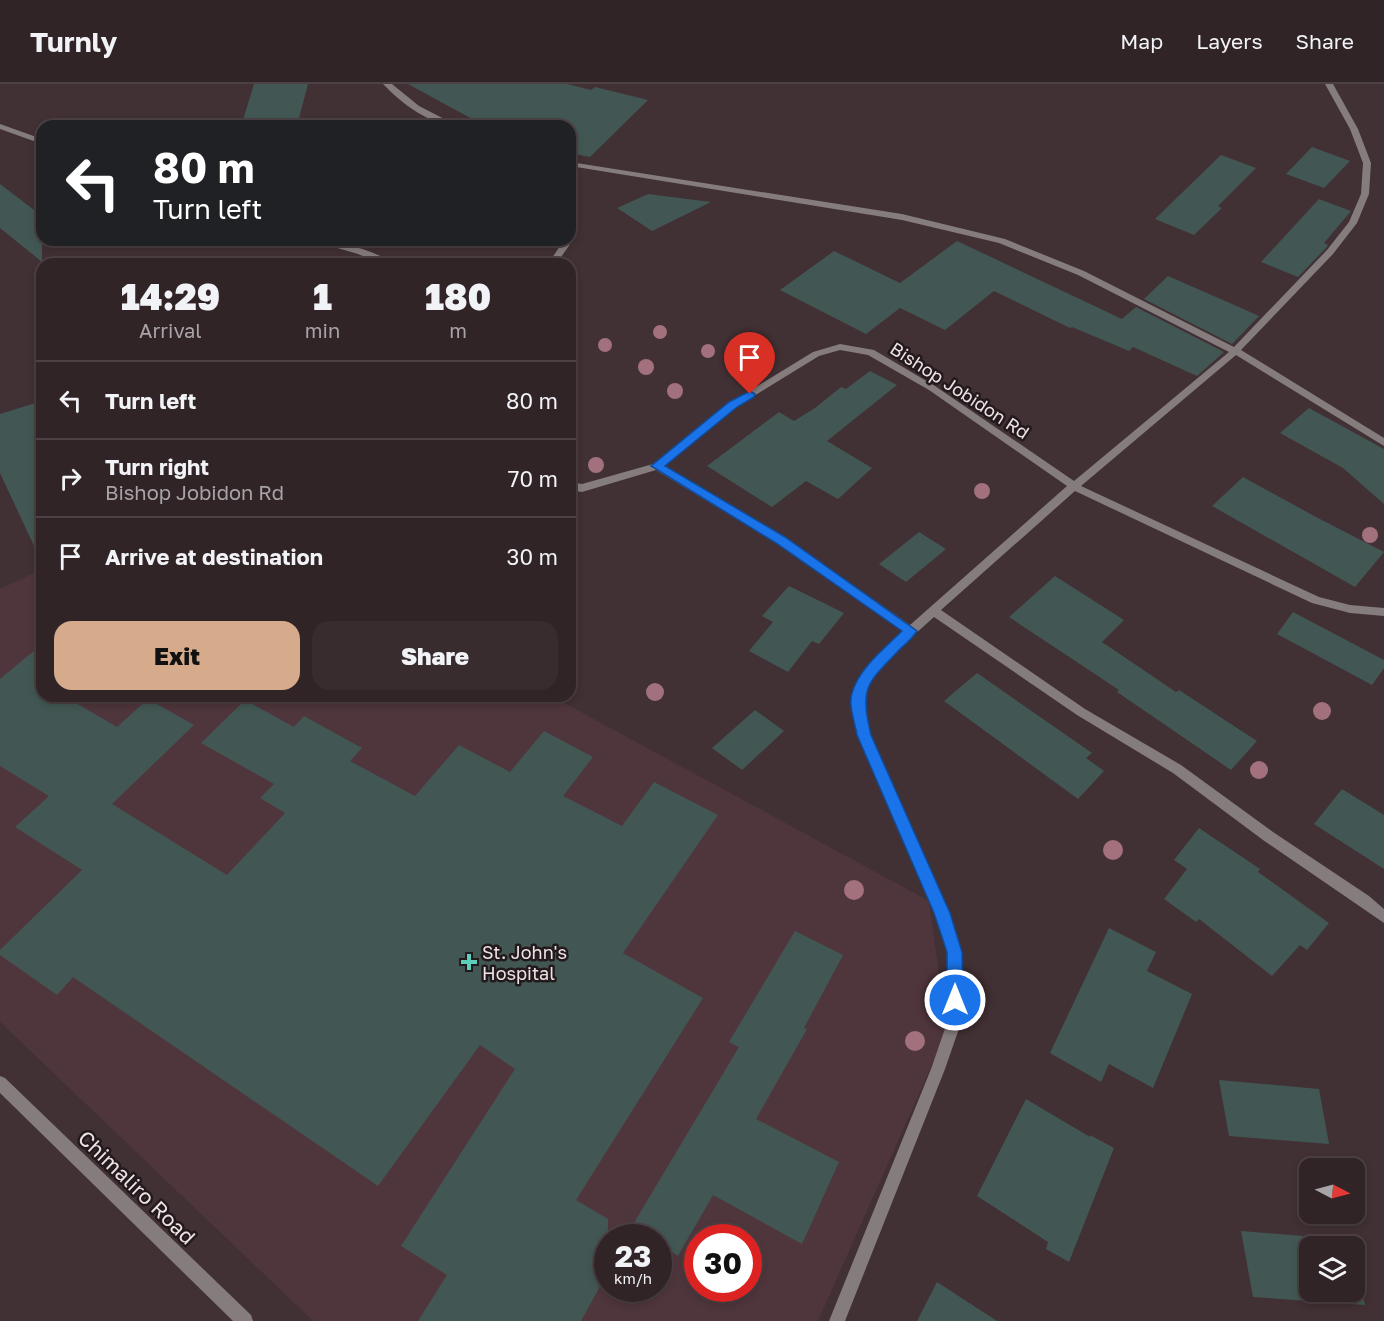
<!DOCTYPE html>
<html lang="en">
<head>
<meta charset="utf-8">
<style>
	body { margin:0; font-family:"Golos Text",sans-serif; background:#392c2f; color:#f1f3f6; height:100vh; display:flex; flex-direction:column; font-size:22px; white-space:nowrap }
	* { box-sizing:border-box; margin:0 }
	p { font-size:20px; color:#a8a4a7 }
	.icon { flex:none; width:33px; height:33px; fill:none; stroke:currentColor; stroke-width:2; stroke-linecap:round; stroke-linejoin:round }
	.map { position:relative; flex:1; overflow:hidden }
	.drawer { position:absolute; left:36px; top:174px; width:540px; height:444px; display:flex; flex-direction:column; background:#312427; border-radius:18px; box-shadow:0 3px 9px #0003,0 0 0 2px #4c4144 }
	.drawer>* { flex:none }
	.guide { position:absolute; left:36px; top:36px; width:540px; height:126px; border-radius:18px; box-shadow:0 3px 9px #0003,0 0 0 2px #4c4144; background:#202124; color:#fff; overflow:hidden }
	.needle { width:39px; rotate:96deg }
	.controls { position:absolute; left:1299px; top:1074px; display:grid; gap:12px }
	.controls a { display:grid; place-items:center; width:66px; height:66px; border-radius:12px; background:#312427; box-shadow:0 3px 9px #0003,0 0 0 2px #4c4144; font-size:30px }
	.speed { position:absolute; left:594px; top:1140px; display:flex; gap:12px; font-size:30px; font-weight:700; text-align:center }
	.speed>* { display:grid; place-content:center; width:78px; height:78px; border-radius:50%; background:#312427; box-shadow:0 3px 9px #0003,0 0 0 2px #4c4144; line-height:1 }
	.speed small { font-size:15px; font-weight:400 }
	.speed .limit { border:9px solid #d22; background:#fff; color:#111 }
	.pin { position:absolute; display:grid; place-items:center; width:51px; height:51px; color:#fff; margin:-62px -26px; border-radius:50% 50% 50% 0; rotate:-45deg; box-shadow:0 0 6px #0007 }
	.pin .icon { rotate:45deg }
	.me { position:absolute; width:66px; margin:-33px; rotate:0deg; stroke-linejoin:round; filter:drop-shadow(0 0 4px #0008) }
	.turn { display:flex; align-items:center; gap:21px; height:126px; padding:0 18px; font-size:27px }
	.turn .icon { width:78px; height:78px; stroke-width:2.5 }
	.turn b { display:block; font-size:42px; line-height:51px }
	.eta { display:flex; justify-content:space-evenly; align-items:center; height:102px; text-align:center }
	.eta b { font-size:36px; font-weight:800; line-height:42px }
	.cta { display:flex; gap:12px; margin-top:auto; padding:12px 18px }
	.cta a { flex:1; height:69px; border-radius:18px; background:#d6ab8b; color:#111; font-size:24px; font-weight:800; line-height:69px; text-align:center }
	.cta a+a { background:#392c2f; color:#f1f3f6 }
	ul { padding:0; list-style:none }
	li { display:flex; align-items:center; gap:18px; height:78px; padding:0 18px; border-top:2px solid #4c4144 }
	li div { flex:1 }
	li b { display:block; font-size:22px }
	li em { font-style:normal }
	header { display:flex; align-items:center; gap:36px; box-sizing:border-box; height:84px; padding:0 30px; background:#312427; border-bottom:2px solid #4c4144 }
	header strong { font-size:28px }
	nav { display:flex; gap:33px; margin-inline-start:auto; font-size:21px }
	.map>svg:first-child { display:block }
	.built { fill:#4f363c; fill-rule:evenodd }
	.building { fill:#425753 }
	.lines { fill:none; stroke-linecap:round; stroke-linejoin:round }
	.minor { fill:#857c7e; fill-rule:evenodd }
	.tertiary { fill:#857c7e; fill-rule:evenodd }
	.tree { fill:#a2717d }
	.route { fill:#1a73e8; stroke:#114b97; stroke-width:1.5 }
	.poi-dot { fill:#5ccebb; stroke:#221a1c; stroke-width:2 }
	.labels { text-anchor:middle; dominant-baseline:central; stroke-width:5; stroke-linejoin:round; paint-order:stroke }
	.street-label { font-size:18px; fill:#eee2e5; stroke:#221a1c }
	.poi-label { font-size:18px; fill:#eee2e5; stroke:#221a1c; text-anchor:start }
	.near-street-label { font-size:21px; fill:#eee2e5; stroke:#221a1c }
</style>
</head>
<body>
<header>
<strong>Turnly</strong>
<nav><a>Map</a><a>Layers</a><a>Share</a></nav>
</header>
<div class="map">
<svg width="1384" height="1237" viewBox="0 0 1384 1237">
	<rect width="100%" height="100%" fill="#413034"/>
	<path class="built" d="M42,485V612H335L343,618L559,616L929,817L947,947L818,1237H313L0,938V505ZM608,1154H658V1204H608ZM698,1154H748V1204H698Z"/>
	<g class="building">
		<polygon points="254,0 308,0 299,34 243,36"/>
		<polygon points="408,0 567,0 591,6 595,3 648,16 590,73 570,69 570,42 485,42"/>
		<polygon points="1312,63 1350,77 1324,104 1286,90"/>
		<polygon points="1221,71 1256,84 1218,122 1222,124 1194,151 1155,135"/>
		<polygon points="0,100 42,132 42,178 0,144"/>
		<polygon points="648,110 711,118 652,147 617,124"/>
		<polygon points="1319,115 1351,127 1324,159 1328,161 1325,165 1298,193 1261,178"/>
		<polygon points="957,157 1122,235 1136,223 1224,268 1197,292 1133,263 1129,267 1072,243 1070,244 994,207 945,246 900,224 866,250 780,206 834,167 900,199"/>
		<polygon points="1168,192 1232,220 1259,232 1232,260 1144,215"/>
		<polygon points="870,287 897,301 827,357 872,384 838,415 806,397 772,423 707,382 779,328 794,337 815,324 841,303 846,305"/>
		<polygon points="42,317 42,479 0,389 0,330"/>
		<polygon points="1309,324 1384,365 1384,420 1343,384 1280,349"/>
		<polygon points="1243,393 1316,433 1384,468 1355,503 1212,422"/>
		<polygon points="919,448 946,465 906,498 879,480"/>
		<polygon points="1055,492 1124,536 1102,558 1176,608 1179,606 1257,657 1231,686 1117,608 1119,606 1009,533"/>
		<polygon points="789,502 844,529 819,560 812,557 788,588 749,567 773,538 762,532"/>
		<polygon points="1293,528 1384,576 1384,584 1372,601 1277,550"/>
		<polygon points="42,560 42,612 64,612 117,643 148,615 194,641 112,720 227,791 285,729 260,714 274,700 201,659 245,616 294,643 304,632 362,664 350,677 415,712 459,661 510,688 544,647 593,673 563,712 622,742 654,698 718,731 623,869 703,914 576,1116 608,1135 608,1188 581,1237 418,1237 447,1191 401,1162 515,985 480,961 378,1102 73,893 57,911 0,871 0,866 82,786 15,743 49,712 0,682 0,595"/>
		<polygon points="977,589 1092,669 1086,674 1104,687 1078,715 944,617"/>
		<polygon points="755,626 784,647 742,686 712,664"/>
		<polygon points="1342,705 1384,731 1384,785 1314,740"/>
		<polygon points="1199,744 1260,785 1258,788 1329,839 1307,866 1300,861 1272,892 1199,835 1196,838 1164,815 1187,785 1174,776"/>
		<polygon points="1109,844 1156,868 1147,887 1192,910 1153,1004 1109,980 1101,998 1050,969"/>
		<polygon points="795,847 843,871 804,944 807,945 756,1035 839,1078 802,1160 713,1111 678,1172 658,1159 658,1154 625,1154 739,963 729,958"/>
		<polygon points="1219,996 1319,1005 1329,1060 1229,1052"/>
		<polygon points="1026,1015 1090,1053 1090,1051 1114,1064 1069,1178 1046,1165 1048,1158 977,1112"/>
		<polygon points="1241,1147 1303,1152 1304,1156 1351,1161 1310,1162 1310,1208 1354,1208 1354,1174 1365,1221 1253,1213"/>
		<polygon points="937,1198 997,1237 917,1237"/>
	</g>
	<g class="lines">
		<g class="minor">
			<path d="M383,0H392L419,22L458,42C431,42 401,19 383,0Z"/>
			<path d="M1325,0H1333L1358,45L1371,79L1369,110L1357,139L1333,170L1241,266L1384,354V362L1236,271L1081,402L1319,513L1350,521L1384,524V532L1350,529L1312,519L1075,407L941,526L1085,625L1181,681L1273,748L1369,812L1384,825V839L1263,756L1173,689L1077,631L934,533L885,577L873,592L864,610L870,651L949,829L962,868V936L945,985L845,1237H829L931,985L948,936V868L935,829L858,651L852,610L865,586L877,571L903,547L776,459L656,386L582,408L570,406V398L582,400L653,380L730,319L813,268L840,260L874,266L935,302L1074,397L1229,268L1078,191L999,159L902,136L570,82V78L902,130L1005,155L1084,187L1234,263L1327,166L1349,138L1361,110L1363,79L1350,45ZM840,266L868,271L929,306L1067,402L910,541L784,453L664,382L736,323L819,272Z"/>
			<polygon points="0,40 42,55 42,60 0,45"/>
			<path d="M570,128L574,131C581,150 567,164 556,180H548L564,156H570Z"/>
			<path d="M310,156C334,156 375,165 393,180H382L358,170Z"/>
		</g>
		<polygon class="tertiary" points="0,992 5,994 251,1231 253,1237 233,1237 0,1009"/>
	</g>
	<g class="tree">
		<circle cx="660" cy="248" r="7"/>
		<circle cx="605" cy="261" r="7"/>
		<circle cx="708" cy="267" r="7"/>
		<circle cx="646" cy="283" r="8"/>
		<circle cx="675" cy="307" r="8"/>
		<circle cx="596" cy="381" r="8"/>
		<circle cx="982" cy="407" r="8"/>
		<circle cx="1370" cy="451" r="8"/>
		<circle cx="655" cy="608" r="9"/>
		<circle cx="1322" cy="627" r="9"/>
		<circle cx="1259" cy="686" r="9"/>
		<circle cx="1113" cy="766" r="10"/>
		<circle cx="854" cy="806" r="10"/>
		<circle cx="915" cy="957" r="10"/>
	</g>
	<path class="route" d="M750,307L755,310L754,313L737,323L665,382L785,453L917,547C913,553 907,559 901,564C868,599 859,601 871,651L950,829L962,868L963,916L961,921L955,924L950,921L947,916V868L934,829L857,651C855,639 848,621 852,609C859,584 884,565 902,547L776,459L651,382L729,318Z"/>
	<path class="poi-dot" d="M466 869h6v6h6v6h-6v6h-6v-6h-6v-6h6z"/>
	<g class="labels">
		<g class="street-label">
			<text transform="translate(960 306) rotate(33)">Bishop Jobidon Rd</text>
		</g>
		<g class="poi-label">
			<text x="482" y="868">St. John's<tspan x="482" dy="21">Hospital</tspan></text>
		</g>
		<g class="near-street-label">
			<text transform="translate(137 1103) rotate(44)">Chimaliro Road</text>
		</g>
	</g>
</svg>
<div class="controls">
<a><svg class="needle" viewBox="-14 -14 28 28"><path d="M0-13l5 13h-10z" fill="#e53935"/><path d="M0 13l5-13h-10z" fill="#a8a4a7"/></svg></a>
<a><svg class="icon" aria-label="layers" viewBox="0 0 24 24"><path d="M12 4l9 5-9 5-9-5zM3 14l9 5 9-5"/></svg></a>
</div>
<div class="speed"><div>23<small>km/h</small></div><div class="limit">30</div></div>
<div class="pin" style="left:750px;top:310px;background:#d93025"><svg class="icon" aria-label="arrive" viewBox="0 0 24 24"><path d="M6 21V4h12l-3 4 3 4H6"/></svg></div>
<svg class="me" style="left:955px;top:916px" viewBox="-20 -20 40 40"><circle r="17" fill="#1a73e8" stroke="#fff" stroke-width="3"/><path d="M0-11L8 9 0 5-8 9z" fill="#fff"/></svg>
<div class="guide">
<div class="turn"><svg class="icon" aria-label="left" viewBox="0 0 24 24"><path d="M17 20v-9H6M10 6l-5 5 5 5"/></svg><div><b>80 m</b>Turn left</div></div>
</div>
<section class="drawer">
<div class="eta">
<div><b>14:29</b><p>Arrival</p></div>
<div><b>1</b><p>min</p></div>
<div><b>180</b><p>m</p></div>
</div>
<ul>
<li><svg class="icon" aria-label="left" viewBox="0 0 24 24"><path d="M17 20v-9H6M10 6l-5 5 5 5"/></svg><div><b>Turn left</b></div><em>80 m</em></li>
<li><svg class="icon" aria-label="right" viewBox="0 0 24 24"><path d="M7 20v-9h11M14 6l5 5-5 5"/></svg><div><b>Turn right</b><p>Bishop Jobidon Rd</p></div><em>70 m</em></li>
<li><svg class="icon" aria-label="arrive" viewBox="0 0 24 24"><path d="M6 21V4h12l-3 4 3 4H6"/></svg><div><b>Arrive at destination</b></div><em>30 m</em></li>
</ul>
<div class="cta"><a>Exit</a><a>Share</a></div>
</section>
</div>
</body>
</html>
